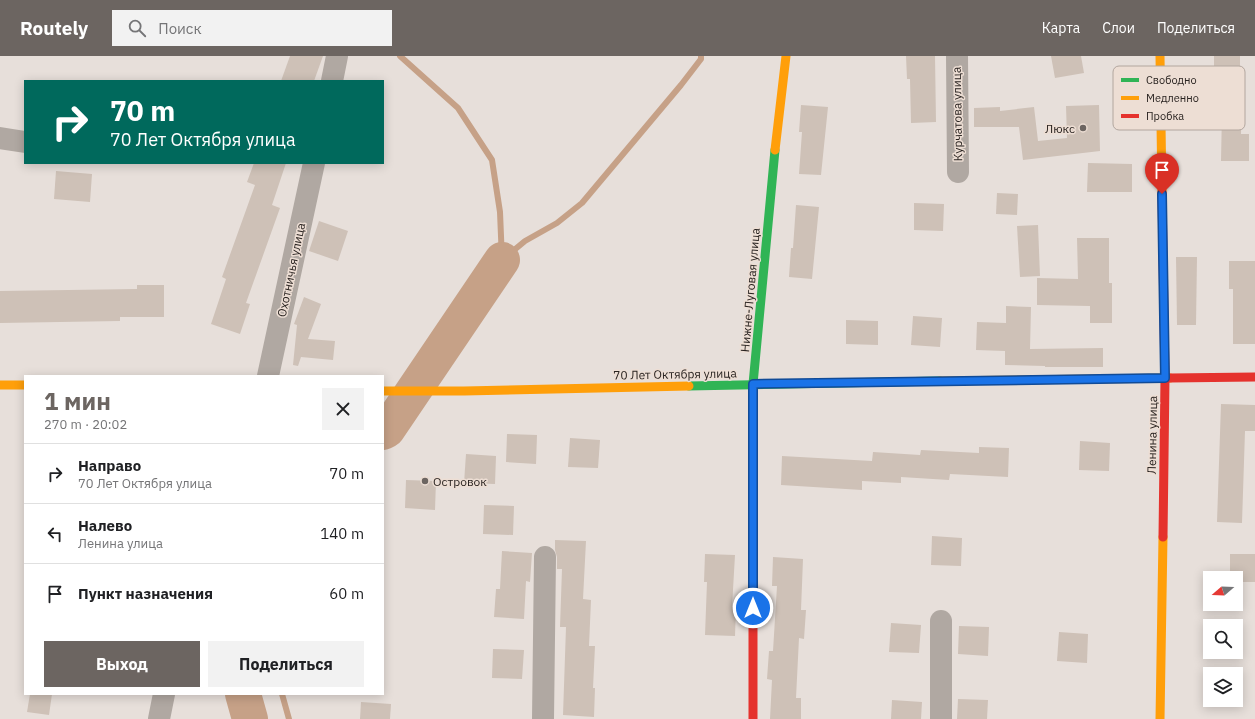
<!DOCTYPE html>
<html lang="ru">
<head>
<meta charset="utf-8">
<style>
	body { margin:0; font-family:"IBM Plex Sans",sans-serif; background:#f2f2f2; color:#202124; height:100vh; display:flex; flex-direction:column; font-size:15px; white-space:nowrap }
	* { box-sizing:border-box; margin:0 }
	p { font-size:13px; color:#757577 }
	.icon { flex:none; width:22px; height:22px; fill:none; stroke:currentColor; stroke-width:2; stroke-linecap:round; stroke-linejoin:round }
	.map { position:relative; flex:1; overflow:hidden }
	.details { position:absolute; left:24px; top:319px; width:360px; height:320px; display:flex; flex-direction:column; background:#fff; border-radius:0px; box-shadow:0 2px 10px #0003 }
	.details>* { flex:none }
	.banner { position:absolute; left:24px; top:24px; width:360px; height:84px; border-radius:0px; box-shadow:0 2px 10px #0003; background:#00695c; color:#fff; overflow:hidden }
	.needle { width:26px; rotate:251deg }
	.tools { position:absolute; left:1203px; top:515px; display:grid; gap:8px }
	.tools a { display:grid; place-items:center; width:40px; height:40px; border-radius:0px; background:#fff; box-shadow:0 2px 10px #0003; font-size:20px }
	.pin { position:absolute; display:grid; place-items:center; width:34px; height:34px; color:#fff; margin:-41px -17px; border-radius:50% 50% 50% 0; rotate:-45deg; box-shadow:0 0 4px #0007 }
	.pin .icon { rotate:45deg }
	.me { position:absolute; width:44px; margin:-22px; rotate:0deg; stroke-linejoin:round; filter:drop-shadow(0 0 3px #0008) }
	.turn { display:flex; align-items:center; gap:14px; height:84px; padding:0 20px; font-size:18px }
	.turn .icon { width:52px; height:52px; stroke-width:2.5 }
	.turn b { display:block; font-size:28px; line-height:34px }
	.round { display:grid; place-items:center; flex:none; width:42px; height:42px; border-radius:0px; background:#f2f2f2 }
	.headline { display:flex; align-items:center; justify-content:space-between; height:68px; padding:0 20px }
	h1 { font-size:24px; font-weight:700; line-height:30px; color:#6c6561 }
	.cta { display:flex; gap:8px; margin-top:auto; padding:8px 20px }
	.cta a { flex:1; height:46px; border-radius:0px; background:#6c6561; color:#fff; font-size:16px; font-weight:700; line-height:46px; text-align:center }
	.cta a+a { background:#f2f2f2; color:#202124 }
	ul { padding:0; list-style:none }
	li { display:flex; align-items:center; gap:12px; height:60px; padding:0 20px; border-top:1px solid #e0e0e0 }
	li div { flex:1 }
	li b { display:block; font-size:15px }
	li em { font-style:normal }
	header { display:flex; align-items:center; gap:24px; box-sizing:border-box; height:56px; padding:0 20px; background:#6c6561; color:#fff }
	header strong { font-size:19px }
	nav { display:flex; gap:22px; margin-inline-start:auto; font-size:14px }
	.search { width:280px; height:36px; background:#f2f2f2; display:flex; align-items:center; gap:10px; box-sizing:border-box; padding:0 14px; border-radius:0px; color:#757577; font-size:15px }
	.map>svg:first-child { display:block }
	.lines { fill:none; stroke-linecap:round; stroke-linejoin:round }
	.stream { stroke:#c6a187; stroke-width:6 }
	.river { stroke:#c6a187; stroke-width:36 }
	.building { fill:#cec1b7 }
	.street { stroke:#b0a8a2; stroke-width:22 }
	.fast { stroke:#30b455; stroke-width:9 }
	.slow { stroke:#ff9f0a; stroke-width:9 }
	.jam { stroke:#e5322d; stroke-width:9 }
	.route-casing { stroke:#114b97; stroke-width:10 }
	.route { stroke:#1a73e8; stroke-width:7 }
	.poi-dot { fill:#6c6561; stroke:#edded4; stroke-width:1.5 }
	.labels { text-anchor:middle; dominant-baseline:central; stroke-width:3; stroke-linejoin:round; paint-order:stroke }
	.street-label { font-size:12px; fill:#292320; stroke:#edded4 }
	.poi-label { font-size:12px; fill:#292320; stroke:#edded4; text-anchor:end }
	.key { fill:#edded4; stroke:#b2a69e; stroke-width:1 }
	.key-label { font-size:11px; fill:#292320 }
</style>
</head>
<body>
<header>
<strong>Routely</strong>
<div class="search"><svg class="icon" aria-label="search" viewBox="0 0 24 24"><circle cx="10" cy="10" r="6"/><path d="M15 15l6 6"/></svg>Поиск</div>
<nav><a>Карта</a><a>Слои</a><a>Поделиться</a></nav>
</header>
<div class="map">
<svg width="1255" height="663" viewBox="0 0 1255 663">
	<rect width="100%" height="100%" fill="#e7dfda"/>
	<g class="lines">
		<g class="stream">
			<polyline points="400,0 458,52 492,104 500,156 502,204"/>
			<polyline points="502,204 525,185 557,167 582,147 681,29 701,3 701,0"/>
			<polyline points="282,638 289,663"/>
		</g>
		<g class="river">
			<polyline points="383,376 387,374 502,204"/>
			<polyline points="243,638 250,663"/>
		</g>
	</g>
	<g class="building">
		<polygon points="290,0 323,0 314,25 281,25"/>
		<polygon points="906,0 935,0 936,66 911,67 910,23 907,23"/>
		<polygon points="1051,0 1081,0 1084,17 1055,22"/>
		<polygon points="1214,0 1240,0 1240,27 1242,27 1241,78 1249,78 1249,105 1221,105 1222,55 1214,54"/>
		<polygon points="801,49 828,51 821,119 799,118 802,76 799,76"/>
		<polygon points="1099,49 1100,95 1023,104 1019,71 974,71 974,52 1000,51 1000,55 1034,51 1038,85 1067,82 1066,50"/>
		<polygon points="254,107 286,107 272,149 280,152 246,247 250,248 240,278 211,268 226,223 222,221 255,129 247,126"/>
		<polygon points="1088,107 1132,108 1132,136 1087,136"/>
		<polygon points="56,115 92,118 90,146 54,143"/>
		<polygon points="997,137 1018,138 1017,159 996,158"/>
		<polygon points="914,147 944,148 943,175 914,174"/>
		<polygon points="796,149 819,151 812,223 789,221 791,192 793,192"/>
		<polygon points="319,165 348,175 338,205 309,195"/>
		<polygon points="1038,169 1040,220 1020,221 1017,170"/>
		<polygon points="1077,182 1109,182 1109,227 1112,227 1112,267 1090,267 1090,250 1037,249 1037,222 1078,223"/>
		<polygon points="1176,201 1197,201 1196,269 1177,269"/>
		<polygon points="1229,205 1255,205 1255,288 1233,288 1233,233 1229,233"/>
		<polygon points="137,229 164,229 164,261 120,261 120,265 0,267 0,235 137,233"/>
		<polygon points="304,241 321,248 308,283 335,285 333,304 301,301 298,310 293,309 297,269 294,268"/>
		<polygon points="1006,250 1031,251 1030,293 1103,292 1103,311 1045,311 1045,310 1005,309 1005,295 976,294 977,266 1006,267"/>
		<polygon points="913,260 942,262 940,291 911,289"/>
		<polygon points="846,264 878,265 878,289 846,288"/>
		<polygon points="1221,348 1255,349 1255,375 1245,375 1242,467 1217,466"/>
		<polygon points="507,378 537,379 536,408 506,406"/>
		<polygon points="570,382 600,384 598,412 568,411"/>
		<polygon points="1080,385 1110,387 1109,415 1079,414"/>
		<polygon points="979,391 1009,392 1008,421 950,418 949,424 901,421 901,427 862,425 862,434 781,429 782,400 872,405 873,396 920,399 921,394 979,397"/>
		<polygon points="466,398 496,400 495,428 464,427"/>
		<polygon points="406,424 436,425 435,454 405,452"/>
		<polygon points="484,449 514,450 513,479 483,478"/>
		<polygon points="932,480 962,482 961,510 931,509"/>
		<polygon points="555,484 586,485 583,543 591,544 589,590 595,590 593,632 595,632 594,661 563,659 566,571 560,571 562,513 557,513 557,501 555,494"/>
		<polygon points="502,495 532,497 530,526 526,525 524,563 494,561 496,533 500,533"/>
		<polygon points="705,498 735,499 732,551 736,552 735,580 705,579 707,526 704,526"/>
		<polygon points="1230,498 1255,498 1255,526 1236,526 1236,522 1230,522"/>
		<polygon points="773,501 803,503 801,554 806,554 804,583 799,582 796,642 801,642 801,663 770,663 772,624 767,623 769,595 773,595 777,530 772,530"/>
		<polygon points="891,567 921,569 919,597 889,596"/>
		<polygon points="959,570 989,571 988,600 958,598"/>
		<polygon points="1059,576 1088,578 1087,607 1057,605"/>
		<polygon points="493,593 524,594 522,623 492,622"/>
		<polygon points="30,638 52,638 49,659 27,656"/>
		<polygon points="958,643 988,644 987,663 957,663"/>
		<polygon points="892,644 922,646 921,663 891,663"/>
		<polygon points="361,646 391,648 390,663 360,663"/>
	</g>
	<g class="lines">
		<g class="street">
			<polyline points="957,0 958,116"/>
			<polyline points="332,25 337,0"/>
			<polyline points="0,82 25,86"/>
			<polyline points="268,320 314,107"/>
			<polyline points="159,663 164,638"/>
			<polyline points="543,663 545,501"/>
			<polyline points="941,663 941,565"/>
		</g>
		<g class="fast">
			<polyline points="689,330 940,325"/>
			<polyline points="753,340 753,328 775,94"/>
		</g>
		<g class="slow">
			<polyline points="1160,0 1162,136"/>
			<polyline points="775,94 786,0"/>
			<polyline points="940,325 1170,322"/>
			<polyline points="0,329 25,329"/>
			<polyline points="383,335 464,335 689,330"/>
			<polyline points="1160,663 1163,481"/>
		</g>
		<g class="jam">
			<polyline points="1162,136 1165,322 1163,481"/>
			<polyline points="1170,322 1255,321"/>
			<polyline points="753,340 753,663"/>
		</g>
	</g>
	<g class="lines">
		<g class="route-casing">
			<polyline id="route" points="753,552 753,328 1165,322 1162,138"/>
		</g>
		<use href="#route" class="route"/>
	</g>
	<g class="poi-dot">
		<circle cx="1083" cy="72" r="4"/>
		<circle cx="425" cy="425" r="4"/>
	</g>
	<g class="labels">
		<g class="street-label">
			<text transform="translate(957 58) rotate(-91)">Курчатова улица</text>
			<text transform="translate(291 214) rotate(-78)">Охотничья улица</text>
			<text transform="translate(750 234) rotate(-85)">Нижне-Луговая улица</text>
			<text transform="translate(675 318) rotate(-1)">70 Лет Октября улица</text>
			<text transform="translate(1152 379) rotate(-89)">Ленина улица</text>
		</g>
		<g class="poi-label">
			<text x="1075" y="72">Люкс</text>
			<text x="433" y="425" text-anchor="start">Островок</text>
		</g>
	</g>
	<rect x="1113" y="10" width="132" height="64" rx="6" class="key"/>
	<rect x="1121" y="22" width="18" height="4" fill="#30b455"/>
	<rect x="1121" y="40" width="18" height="4" fill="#ff9f0a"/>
	<rect x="1121" y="58" width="18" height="4" fill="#e5322d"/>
	<g class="key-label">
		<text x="1146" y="28">Свободно</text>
		<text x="1146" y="46">Медленно</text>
		<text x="1146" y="64">Пробка</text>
	</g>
</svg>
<div class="tools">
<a><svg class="needle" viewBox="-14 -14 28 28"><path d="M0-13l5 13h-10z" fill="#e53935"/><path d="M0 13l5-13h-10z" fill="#757577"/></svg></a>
<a><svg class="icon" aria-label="search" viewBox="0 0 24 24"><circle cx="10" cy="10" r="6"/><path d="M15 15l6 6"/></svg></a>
<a><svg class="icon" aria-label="layers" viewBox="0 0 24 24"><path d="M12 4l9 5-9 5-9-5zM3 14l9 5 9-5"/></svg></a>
</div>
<div class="pin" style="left:1162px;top:138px;background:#d93025"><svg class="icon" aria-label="arrive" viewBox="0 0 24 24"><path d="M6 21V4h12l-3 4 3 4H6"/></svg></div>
<svg class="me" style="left:753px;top:552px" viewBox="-20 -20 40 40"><circle r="17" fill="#1a73e8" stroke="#fff" stroke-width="3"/><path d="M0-11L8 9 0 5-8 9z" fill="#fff"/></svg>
<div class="banner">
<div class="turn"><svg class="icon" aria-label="right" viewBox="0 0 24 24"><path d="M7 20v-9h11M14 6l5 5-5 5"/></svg><div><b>70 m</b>70 Лет Октября улица</div></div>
</div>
<section class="details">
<div class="headline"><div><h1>1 мин</h1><p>270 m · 20:02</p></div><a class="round"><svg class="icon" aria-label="close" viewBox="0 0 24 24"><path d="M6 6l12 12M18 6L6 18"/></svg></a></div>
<ul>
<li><svg class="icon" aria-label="right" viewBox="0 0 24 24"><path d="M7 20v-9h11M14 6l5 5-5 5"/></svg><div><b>Направо</b><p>70 Лет Октября улица</p></div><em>70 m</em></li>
<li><svg class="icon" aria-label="left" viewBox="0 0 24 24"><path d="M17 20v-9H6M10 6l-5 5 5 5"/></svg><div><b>Налево</b><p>Ленина улица</p></div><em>140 m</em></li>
<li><svg class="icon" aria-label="arrive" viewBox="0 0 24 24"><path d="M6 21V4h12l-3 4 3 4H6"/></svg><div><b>Пункт назначения</b></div><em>60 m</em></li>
</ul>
<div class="cta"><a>Выход</a><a>Поделиться</a></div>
</section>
</div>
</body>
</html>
